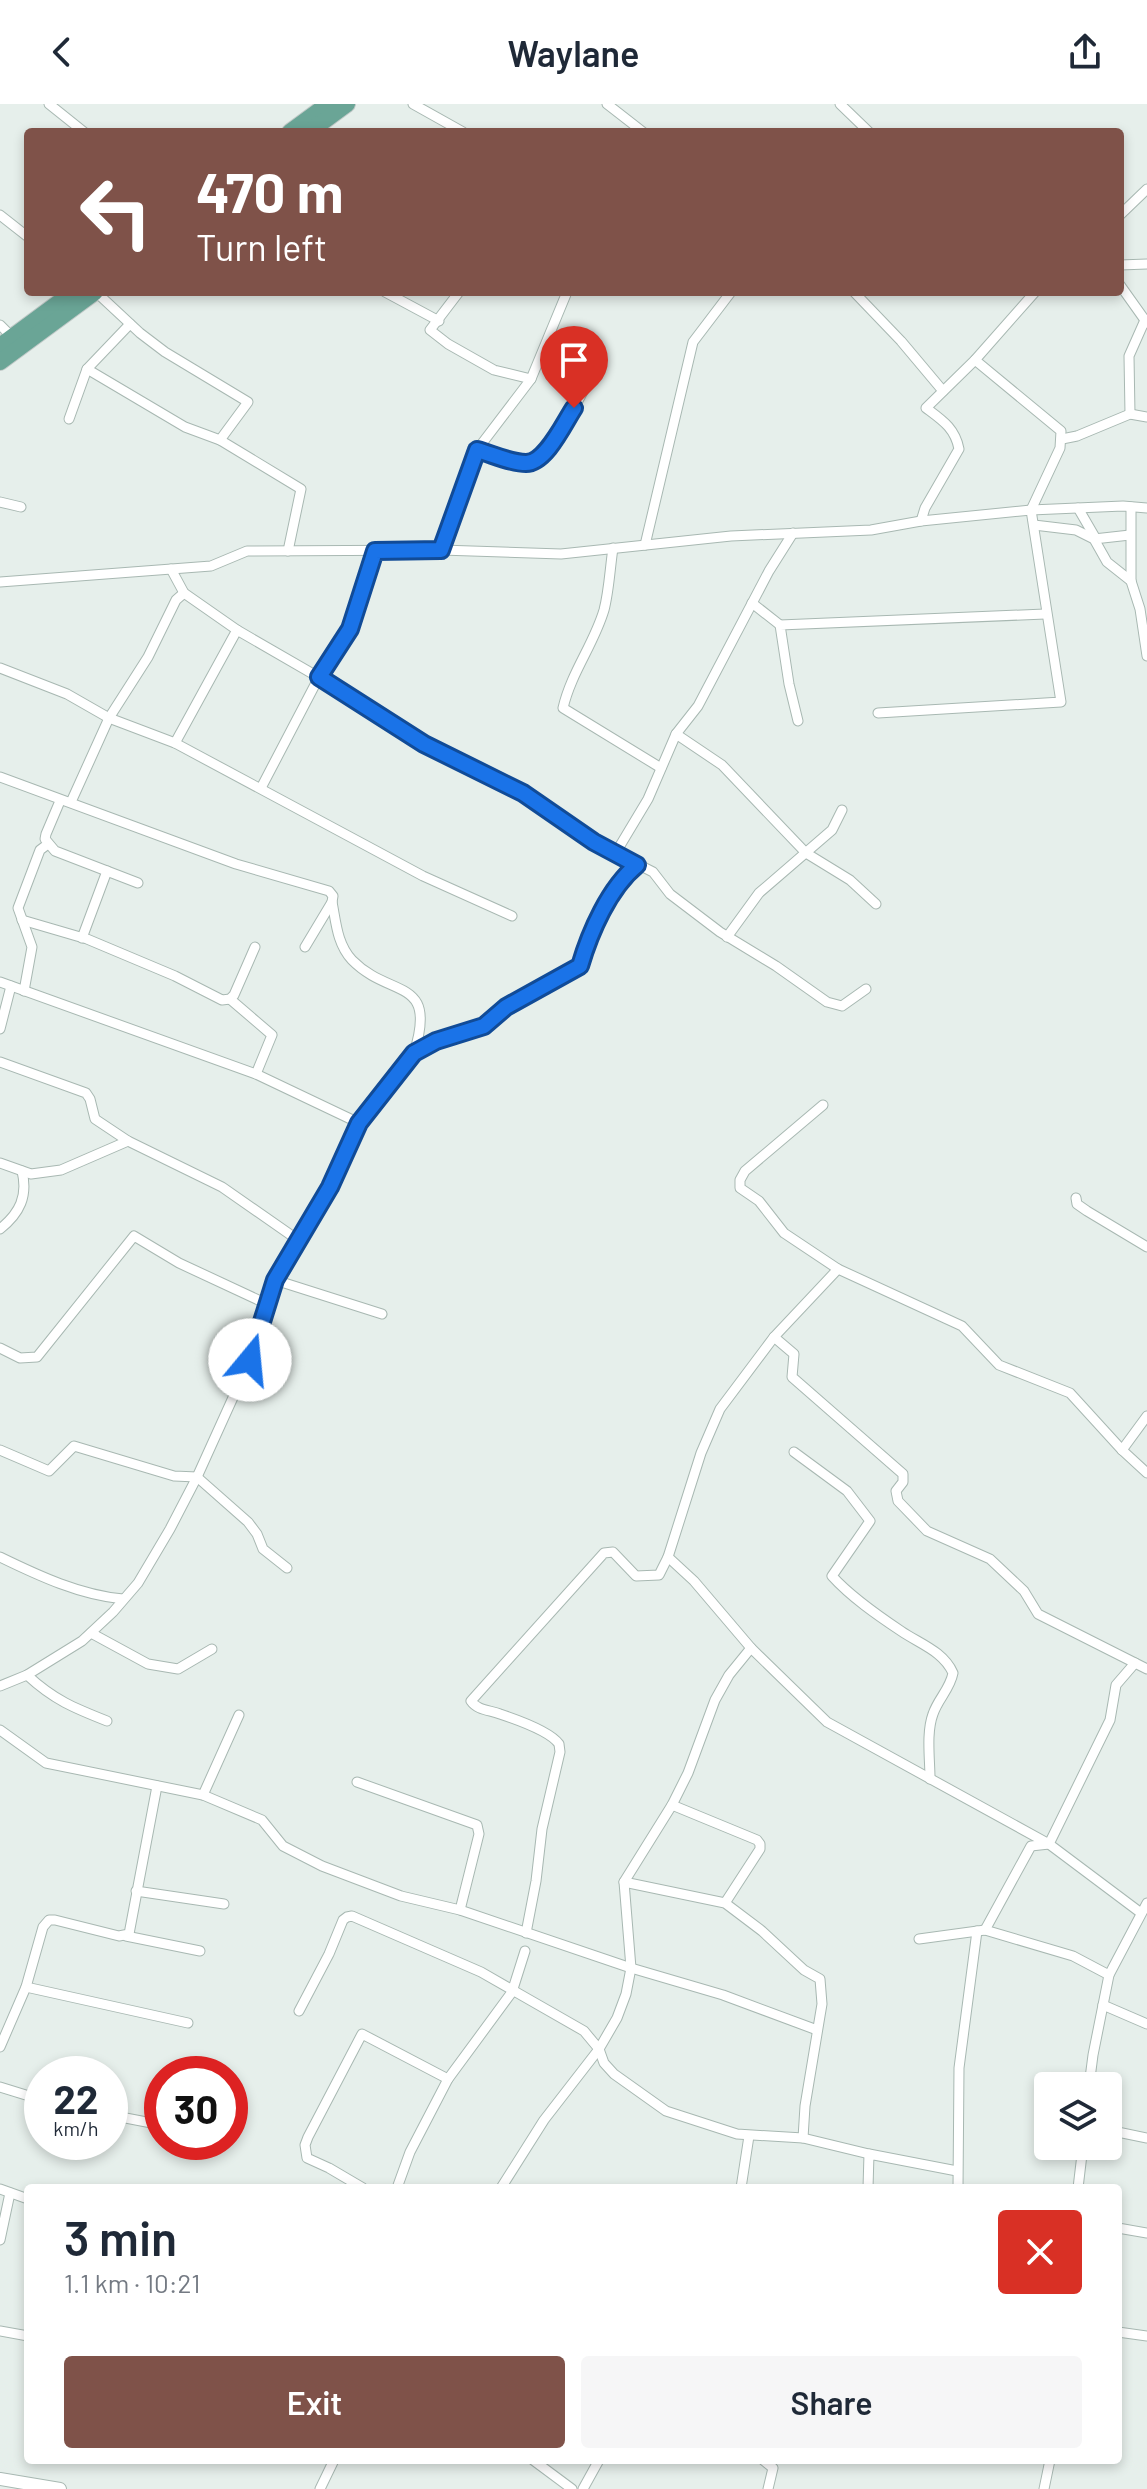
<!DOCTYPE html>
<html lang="en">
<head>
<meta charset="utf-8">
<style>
	body { margin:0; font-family:Barlow,sans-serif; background:#f6f6f7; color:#1f2937; height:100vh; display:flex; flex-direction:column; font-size:30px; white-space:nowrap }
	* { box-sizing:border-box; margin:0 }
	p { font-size:26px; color:#747a83 }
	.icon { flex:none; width:44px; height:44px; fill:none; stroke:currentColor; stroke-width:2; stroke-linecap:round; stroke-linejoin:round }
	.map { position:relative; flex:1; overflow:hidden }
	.details { position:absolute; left:24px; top:2080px; width:1098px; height:280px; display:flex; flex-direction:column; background:#fff; border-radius:8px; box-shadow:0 4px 12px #0003 }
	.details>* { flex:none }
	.top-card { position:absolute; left:24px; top:24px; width:1100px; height:168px; border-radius:8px; box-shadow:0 4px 12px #0003; background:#7f5249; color:#fff; overflow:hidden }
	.fabs { position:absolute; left:1034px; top:1968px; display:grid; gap:16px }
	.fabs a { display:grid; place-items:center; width:88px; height:88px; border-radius:8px; background:#fff; box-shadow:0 4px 12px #0003; font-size:40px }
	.speed { position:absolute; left:24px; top:1952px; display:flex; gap:16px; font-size:40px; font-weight:700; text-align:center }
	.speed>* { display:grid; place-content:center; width:104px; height:104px; border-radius:50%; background:#fff; box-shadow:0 4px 12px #0003; line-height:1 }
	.speed small { font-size:20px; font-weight:400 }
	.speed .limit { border:12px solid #d22; background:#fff; color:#111 }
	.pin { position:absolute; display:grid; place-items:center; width:68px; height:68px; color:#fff; margin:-82px -34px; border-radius:50% 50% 50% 0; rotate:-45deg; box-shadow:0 0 8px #0007 }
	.pin .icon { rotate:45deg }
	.me { position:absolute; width:88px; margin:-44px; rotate:17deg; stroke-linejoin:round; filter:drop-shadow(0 0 6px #0008) }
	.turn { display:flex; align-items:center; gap:28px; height:168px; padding:0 40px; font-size:36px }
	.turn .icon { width:104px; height:104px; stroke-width:2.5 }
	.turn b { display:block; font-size:56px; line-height:68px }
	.round { display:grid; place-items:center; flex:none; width:84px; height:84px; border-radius:8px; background:#f6f6f7 }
	.head { display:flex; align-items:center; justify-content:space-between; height:136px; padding:0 40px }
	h1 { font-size:48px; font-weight:600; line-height:60px }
	.cta { display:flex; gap:16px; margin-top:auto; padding:16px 40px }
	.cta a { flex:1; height:92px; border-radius:8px; background:#7f5249; color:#fff; font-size:32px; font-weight:600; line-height:92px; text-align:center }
	.cta a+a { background:#f6f6f7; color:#1f2937 }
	header { display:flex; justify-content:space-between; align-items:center; height:104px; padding:0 40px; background:#fff; font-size:36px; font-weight:600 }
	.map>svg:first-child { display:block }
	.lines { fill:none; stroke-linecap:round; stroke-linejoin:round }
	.minor-casing { stroke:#a8b8b2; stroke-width:11 }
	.tertiary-casing { stroke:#a8b8b2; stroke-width:14 }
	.primary-casing { stroke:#c2cac8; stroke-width:18 }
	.minor { stroke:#fff; stroke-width:9 }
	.tertiary { stroke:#fff; stroke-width:12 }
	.primary { stroke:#6aa596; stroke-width:16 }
	.route-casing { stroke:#114b97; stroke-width:20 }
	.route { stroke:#1a73e8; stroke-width:14 }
</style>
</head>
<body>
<header><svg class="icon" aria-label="back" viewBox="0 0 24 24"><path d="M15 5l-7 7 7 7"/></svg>Waylane<svg class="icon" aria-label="share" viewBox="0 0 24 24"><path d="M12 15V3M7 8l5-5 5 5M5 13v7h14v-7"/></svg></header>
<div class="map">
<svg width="1147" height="2385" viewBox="0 0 1147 2385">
	<rect width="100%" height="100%" fill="#e6efeb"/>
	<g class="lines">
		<g class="minor-casing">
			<g id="minor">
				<polyline points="49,0 84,28"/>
				<polyline points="413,0 463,28"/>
				<polyline points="607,0 643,28"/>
				<polyline points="840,0 869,28"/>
				<polyline points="0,111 28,133"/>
				<polyline points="1120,111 1147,85"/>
				<polyline points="1120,161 1147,160"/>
				<polyline points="1120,181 1147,219"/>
				<polyline points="385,188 439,217"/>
				<polyline points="459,188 430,226 448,240 494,266 531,275"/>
				<polyline points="854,188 901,237 943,287"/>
				<polyline points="0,221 12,233"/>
				<polyline points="87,265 185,323 220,336 248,298 165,248 140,229 96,188"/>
				<polyline points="1130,310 1129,252 1145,216"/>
				<polyline points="69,315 87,265 130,220"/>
				<polyline points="1062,335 1077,332 1130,310 1147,313"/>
				<polyline points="220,336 301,385 288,447"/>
				<path d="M477,346C492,350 515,362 531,359C550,355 589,277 598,257"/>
				<polyline points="0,398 21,403"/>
				<polyline points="1078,404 1096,435"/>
				<path d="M921,417L925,404L959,345C955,324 942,316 926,304L975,256L1035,188"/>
				<polyline points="1034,421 1076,426 1094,435 1107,458 1131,477 1140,505 1147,552"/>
				<polyline points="1094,435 1130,431"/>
				<polyline points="645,441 693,238 731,188"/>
				<path d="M613,444C610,464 609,487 604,506C594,540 571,569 563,604L661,664"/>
				<polyline points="441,446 477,346 531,275 567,188"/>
				<polyline points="171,465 184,489 237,526 346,589 424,640 523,689 594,738 653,768 670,790 720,828 776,862 827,898 842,902 866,885"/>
				<polyline points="1131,477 1131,403"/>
				<polyline points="0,478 211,462 247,447 441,446 561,450 731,432 871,426 921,417 1031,406 1123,402 1147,404"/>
				<polyline points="752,499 780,521"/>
				<polyline points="0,564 67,590 109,614 175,639 423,772 512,812"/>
				<polyline points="878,609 1061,598 1031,406 1060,344 1061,327 975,256"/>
				<polyline points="798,617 789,580 780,521 1045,510"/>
				<polyline points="676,630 722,661 806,749 850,776 876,800"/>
				<polyline points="175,639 237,526"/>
				<polyline points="0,673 236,760 329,787 333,792 332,798 305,843"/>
				<polyline points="261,684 319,573 350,525 375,447"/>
				<polyline points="60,697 46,730 45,735 55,747 138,779"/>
				<polyline points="71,698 109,614 148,553 176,496 184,489"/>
				<polyline points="615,750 648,695 676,630 698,602 769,467 793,429"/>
				<path d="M332,798C336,818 337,840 352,856C390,895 438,872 414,949"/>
				<polyline points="22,816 87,835 175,872 222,896 230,895 234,891 255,843"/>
				<polyline points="727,833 759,789 832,726 842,706"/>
				<polyline points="82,834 107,767"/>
				<polyline points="0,878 256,970 359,1019"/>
				<polyline points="24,887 32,843 18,804 40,746 48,740"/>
				<polyline points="230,895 272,931 256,970"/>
				<polyline points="0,925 11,882"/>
				<polyline points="0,958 86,989 90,995 95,1015 128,1037 222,1083 298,1136"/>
				<polyline points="823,1001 745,1067 740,1076 740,1084 759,1097 784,1129 838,1165 962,1222 999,1261 1070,1289 1122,1346 1147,1369"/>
				<polyline points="0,1059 31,1070 61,1066 128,1037"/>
				<polyline points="1076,1094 1077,1100 1087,1107 1147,1143"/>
				<path d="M0,1125C20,1109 28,1092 22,1067"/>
				<polyline points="275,1176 382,1210"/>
				<polyline points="774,1233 794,1250 792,1273 903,1370 903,1378 896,1387 898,1397 927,1427 990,1455 1024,1487 1038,1510 1147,1565"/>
				<polyline points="0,1244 20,1254 37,1253 134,1132 179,1159 267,1200"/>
				<polyline points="0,1346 49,1367 74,1342 174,1372 197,1373 248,1418 257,1430 263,1445 287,1464"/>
				<polyline points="1122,1346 1147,1312"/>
				<path d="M794,1348L847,1387L870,1417L832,1472C851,1493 877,1511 901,1527C920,1540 943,1547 953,1569C950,1585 938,1595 933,1610C926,1629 930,1655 930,1675"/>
				<path d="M0,1453C39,1472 80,1491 123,1495"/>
				<polyline points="668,1453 694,1477 751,1544 827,1618 1049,1740 1141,1809"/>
				<polyline points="91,1529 148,1560 178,1565 212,1545"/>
				<path d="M27,1571C54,1596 74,1604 107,1617"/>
				<polyline points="0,1582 27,1571 82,1537 113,1508 138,1479 170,1425 197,1373 250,1256 275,1176 330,1083 359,1019 414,949 436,937 484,922 506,903 580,862 589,830 625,771 637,761"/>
				<polyline points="0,1626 46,1659 203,1691 262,1716 283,1742 322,1762 401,1792 460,1806 631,1864 723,1891 817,1926"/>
				<polyline points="357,1678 477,1721 479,1730 460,1806"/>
				<polyline points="203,1691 239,1611"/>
				<polyline points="672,1701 757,1736 760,1740 760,1745 725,1799"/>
				<polyline points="624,1778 725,1799 762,1827 804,1866 820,1875 822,1900 805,2002 803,2034"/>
				<polyline points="136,1787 224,1800"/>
				<polyline points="985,1826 1031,1742 1049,1740 1110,1616 1116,1581 1135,1559"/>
				<path d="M526,1829L536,1777L542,1725L560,1648L559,1640C550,1627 515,1615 500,1610C489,1606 477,1606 471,1597L604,1449L613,1448L636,1472L659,1471L668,1453L701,1349L720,1305L774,1233L838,1165"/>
				<polyline points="126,1832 200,1847"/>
				<polyline points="919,1835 985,1826 1073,1852 1109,1871"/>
				<polyline points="26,1883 188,1919"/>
				<polyline points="1103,1901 1147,1920"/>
				<polyline points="299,1907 329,1850 343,1816 347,1813 352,1812 481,1868 584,1927 599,1945 604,1959 614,1970 666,2007 737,2030 803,2034 869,2050"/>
				<polyline points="0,1943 26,1883 43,1823 49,1816 55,1816 119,1832 129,1830 157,1682"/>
				<polyline points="1089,1982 1093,1951 1109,1871 1147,1799"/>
				<polyline points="0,1983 42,1996"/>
				<polyline points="110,2011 162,2021"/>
				<polyline points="1108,2026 1147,2034"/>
				<polyline points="363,2084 329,2064 307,2054 305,2041 308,2033 362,1930 448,1975"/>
				<polyline points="397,2084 410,2048 448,1975 512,1888 525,1847"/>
				<polyline points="501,2084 544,2016 599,1945 617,1914 626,1890 631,1864 624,1778 672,1701 688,1669 715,1596 729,1571 751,1544"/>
				<polyline points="741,2084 749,2032"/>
				<polyline points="868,2084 869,2050 957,2067"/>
				<polyline points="958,2084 959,1964 977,1827"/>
				<polyline points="1078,2084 1083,2042"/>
				<polyline points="0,2085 28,2095"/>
				<polyline points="1118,2124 1147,2129"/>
				<polyline points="0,2136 10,2089"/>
				<polyline points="0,2227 28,2232"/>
				<polyline points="1118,2228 1147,2232"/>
				<polyline points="533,2356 572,2385"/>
				<polyline points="763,2356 773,2364 768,2385"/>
				<polyline points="320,2385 334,2356"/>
				<polyline points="583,2385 599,2356"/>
				<polyline points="1044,2385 1050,2356"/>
			</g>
		</g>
		<g class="tertiary-casing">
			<polyline id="tertiary" points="0,2375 60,2385"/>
		</g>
		<g class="primary-casing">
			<g id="primary">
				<polyline points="290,28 328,0"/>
				<polyline points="309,28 347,0"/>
				<polyline points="0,242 73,188"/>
				<polyline points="0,258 95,188"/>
			</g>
		</g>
		<use href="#minor" class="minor"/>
		<use href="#tertiary" class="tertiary"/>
		<use href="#primary" class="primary"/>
	</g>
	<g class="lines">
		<g class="route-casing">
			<path id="route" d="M250,1256L275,1176L330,1083L359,1019L414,949L436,937L484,922L506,903L580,862C590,828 609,784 637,761L594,738L523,689L424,640L319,573L350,525L375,447L441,446L477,346C492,350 510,359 526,359C546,359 564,319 574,304"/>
		</g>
		<use href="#route" class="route"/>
	</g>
</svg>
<div class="fabs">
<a><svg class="icon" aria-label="layers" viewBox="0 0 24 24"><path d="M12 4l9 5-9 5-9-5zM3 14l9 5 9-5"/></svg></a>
</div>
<div class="speed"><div>22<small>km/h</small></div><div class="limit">30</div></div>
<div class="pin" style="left:574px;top:304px;background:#d93025"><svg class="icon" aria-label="arrive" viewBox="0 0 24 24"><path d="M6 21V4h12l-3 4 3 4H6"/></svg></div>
<svg class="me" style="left:250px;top:1256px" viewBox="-20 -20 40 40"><circle r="19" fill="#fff"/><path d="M0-13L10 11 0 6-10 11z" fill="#1a73e8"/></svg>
<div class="top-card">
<div class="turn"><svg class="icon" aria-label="left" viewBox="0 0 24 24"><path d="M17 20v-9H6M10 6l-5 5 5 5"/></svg><div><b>470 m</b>Turn left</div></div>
</div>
<section class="details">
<div class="head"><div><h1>3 min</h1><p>1.1 km · 10:21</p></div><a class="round" style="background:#d93025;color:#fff"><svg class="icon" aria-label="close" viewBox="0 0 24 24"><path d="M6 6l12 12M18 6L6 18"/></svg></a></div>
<div class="cta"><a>Exit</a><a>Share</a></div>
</section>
</div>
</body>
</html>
